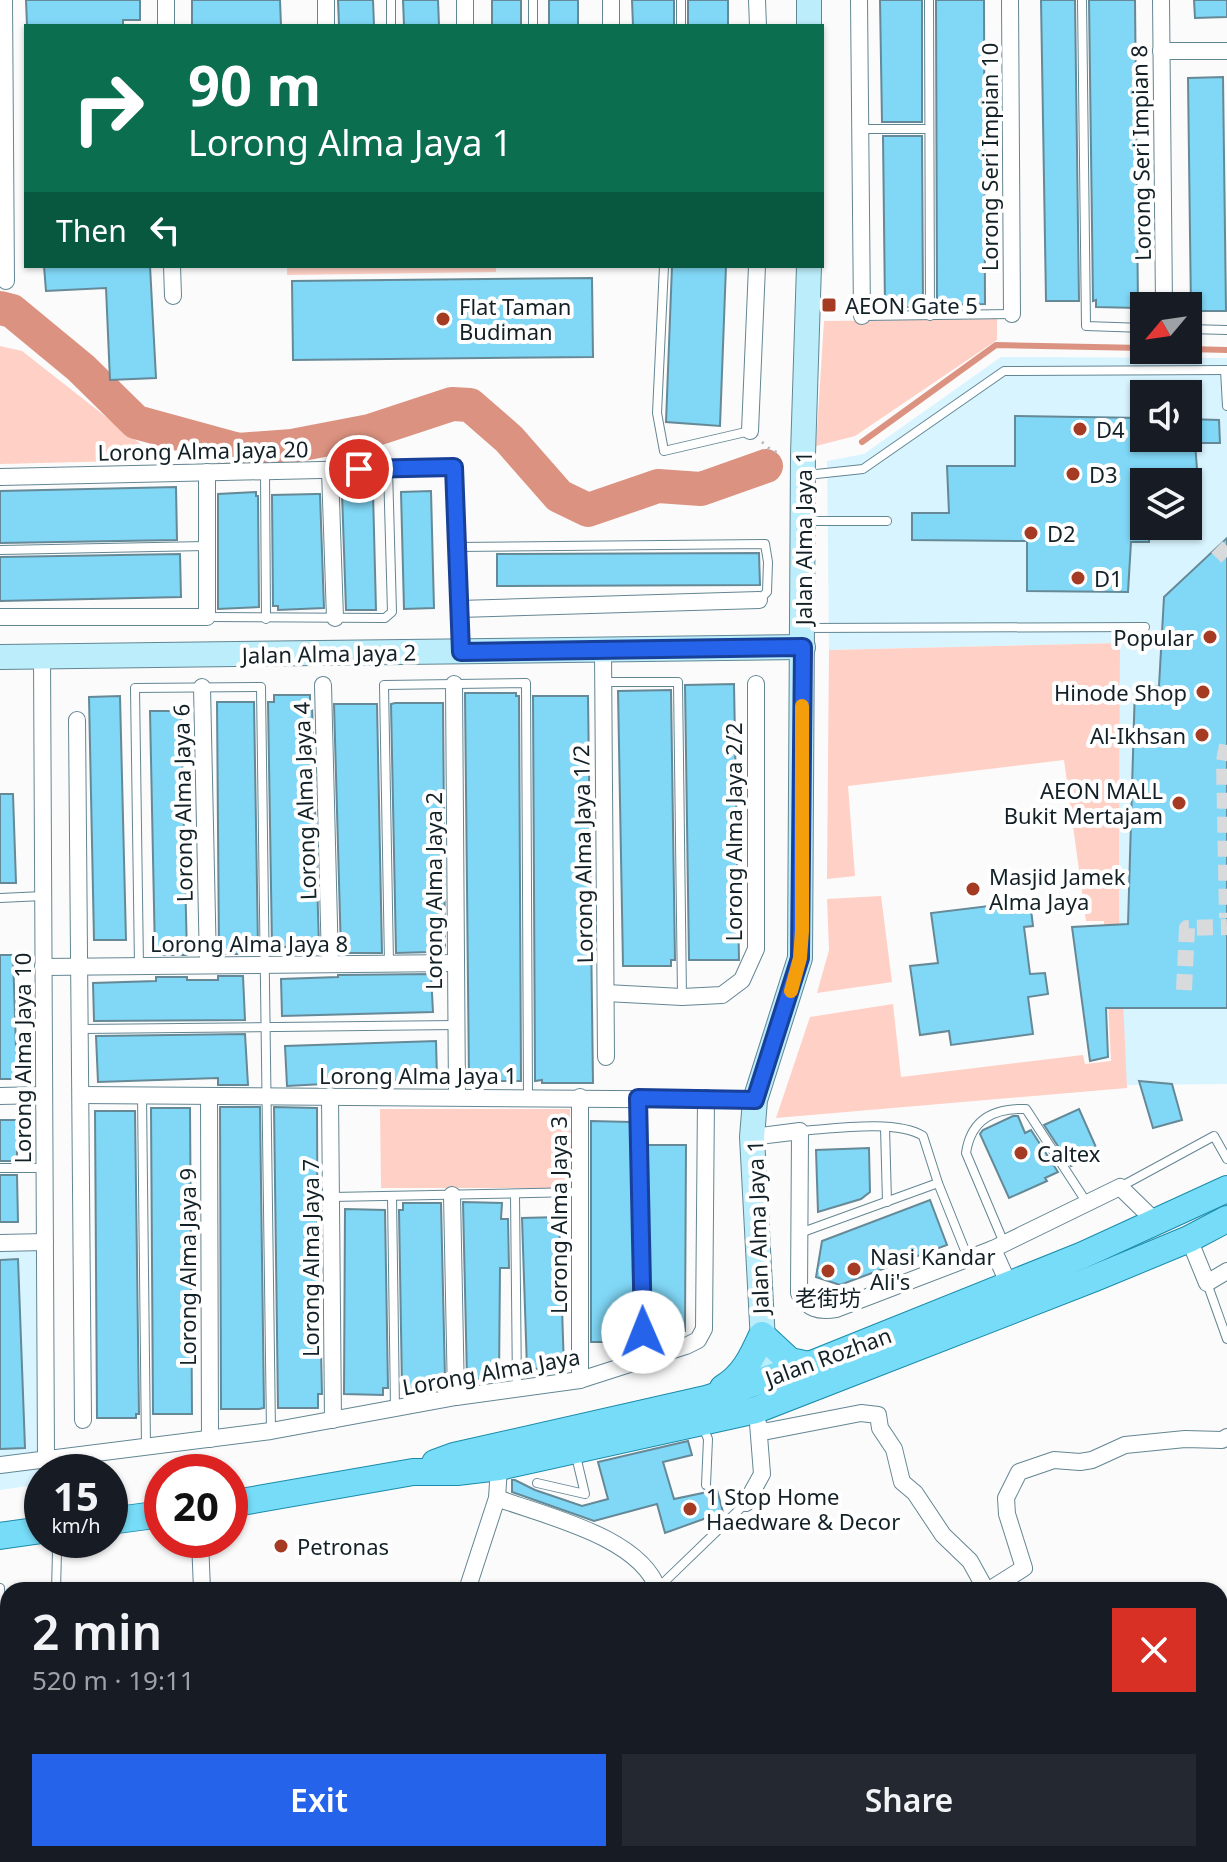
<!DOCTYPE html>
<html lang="en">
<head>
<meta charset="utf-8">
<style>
	body { margin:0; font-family:"Noto Sans","Noto Sans SC",sans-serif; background:#242831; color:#f1f3f6; height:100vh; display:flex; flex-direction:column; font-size:30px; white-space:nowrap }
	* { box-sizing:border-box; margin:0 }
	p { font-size:26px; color:#9ea1a6 }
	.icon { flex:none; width:44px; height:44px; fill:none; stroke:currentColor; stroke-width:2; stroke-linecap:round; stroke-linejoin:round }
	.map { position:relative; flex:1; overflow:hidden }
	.sheet { position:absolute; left:0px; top:1582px; width:1228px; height:280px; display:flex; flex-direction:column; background:#171b24; border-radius:24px 24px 0 0; box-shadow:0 2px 6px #0004 }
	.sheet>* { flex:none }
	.guide { position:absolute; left:24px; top:24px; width:800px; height:244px; border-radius:0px; box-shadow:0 2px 6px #0004; background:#0b6e4f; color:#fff; overflow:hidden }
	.needle { width:52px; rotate:241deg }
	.buttons { position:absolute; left:1130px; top:292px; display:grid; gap:16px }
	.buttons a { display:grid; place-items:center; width:72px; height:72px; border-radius:0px; background:#171b24; box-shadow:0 2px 6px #0004; font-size:40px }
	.speed { position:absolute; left:24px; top:1454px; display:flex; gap:16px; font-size:40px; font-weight:700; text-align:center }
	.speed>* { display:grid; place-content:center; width:104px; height:104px; border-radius:50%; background:#171b24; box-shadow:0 2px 6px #0004; line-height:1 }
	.speed small { font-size:20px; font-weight:400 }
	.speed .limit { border:12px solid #d22; background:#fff; color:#111 }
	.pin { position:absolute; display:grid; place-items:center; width:68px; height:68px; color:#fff; margin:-34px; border:4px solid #fff; border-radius:50%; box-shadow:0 2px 8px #0007 }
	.me { position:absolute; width:88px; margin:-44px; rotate:359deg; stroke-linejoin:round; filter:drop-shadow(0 0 6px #0008) }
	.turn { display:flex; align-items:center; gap:28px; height:168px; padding:0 32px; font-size:36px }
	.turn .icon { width:104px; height:104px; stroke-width:2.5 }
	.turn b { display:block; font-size:56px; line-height:68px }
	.then { display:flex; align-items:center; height:76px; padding:0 32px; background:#0003; gap:16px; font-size:30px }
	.round { display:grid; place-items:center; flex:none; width:84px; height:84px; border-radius:0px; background:#242831 }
	.summary { display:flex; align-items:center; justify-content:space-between; height:136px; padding:0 32px }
	h1 { font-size:48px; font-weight:600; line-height:60px }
	.cta { display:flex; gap:16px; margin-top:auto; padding:16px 32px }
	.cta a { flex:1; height:92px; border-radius:0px; background:#2563eb; color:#fff; font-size:32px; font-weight:600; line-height:92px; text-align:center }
	.cta a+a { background:#242831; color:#f1f3f6 }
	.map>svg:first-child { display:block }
	.built { fill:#d8f4ff; fill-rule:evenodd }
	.green { fill:#ffd0c5 }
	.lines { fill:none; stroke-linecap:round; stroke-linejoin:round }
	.stream { stroke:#dc9280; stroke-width:6 }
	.river { stroke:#dc9280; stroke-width:34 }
	.building { fill:#80d7f6; stroke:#658996; stroke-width:2 }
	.street-tunnel { stroke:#d8dadb; stroke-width:16; stroke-dasharray:16 8; stroke-linecap:butt }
	.lane-casing { stroke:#638693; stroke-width:10 }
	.street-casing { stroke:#638693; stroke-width:18 }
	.secondary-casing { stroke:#638693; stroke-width:26 }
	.primary-casing { stroke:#1a8baa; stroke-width:28 }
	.path { stroke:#b2b6b8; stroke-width:3; stroke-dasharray:2 6; stroke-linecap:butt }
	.lane { stroke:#fff; stroke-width:8 }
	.street { stroke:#fff; stroke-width:16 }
	.secondary { stroke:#bbedfb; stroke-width:24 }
	.primary { stroke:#77dcf7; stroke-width:26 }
	.route-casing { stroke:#184099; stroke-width:20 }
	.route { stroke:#2563eb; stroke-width:14 }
	.slow { stroke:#f59e0b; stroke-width:14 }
	.poi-dot { fill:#a43b22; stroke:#fff; stroke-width:3 }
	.labels { text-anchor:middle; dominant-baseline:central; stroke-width:8; stroke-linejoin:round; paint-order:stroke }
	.street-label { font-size:22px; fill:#132127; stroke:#fff }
	.poi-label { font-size:22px; fill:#132127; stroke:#fff; text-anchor:start }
</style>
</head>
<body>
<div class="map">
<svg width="1227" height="1862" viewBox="0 0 1227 1862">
	<rect width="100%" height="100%" fill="#fbfbfb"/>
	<g class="built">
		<path d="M1001,357L1227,358V1084L1126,1085L1119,910L1120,643L829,650L827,461L864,454ZM1144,394H1188V438H1144ZM1144,482H1188V526H1144Z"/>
		<polygon points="0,1243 44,1243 46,1472 42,1472 42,1484 0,1490"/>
	</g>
	<g class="green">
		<polygon points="287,266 496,266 496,272 287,275"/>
		<polygon points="997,319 997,340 855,436 816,446 824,321"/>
		<polygon points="0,346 22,351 161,460 0,464"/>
		<polygon points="1120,643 1119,910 1127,1088 776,1118 810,1017 893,1004 901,1077 1083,1055 1085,1064 1111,1061 1104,921 1086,921 1064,760 848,786 855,876 827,879 829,650"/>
		<polygon points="881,896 892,982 817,993 829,950 827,899"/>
		<polygon points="380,1109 570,1109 571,1188 381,1188"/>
	</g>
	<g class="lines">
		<g class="stream">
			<polyline points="1188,349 1227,350"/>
			<polyline points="862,442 996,345 1144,348"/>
		</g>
		<polyline class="river" points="0,308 12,311 81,368 136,422 238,450 292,446 370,431 452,404 470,405 509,439 559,496 588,510 658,486 701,489 766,466"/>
	</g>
	<g class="building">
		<polygon points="26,0 140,0 140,20 123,20 123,26 27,26"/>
		<polygon points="192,0 280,0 281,26 192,26"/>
		<polygon points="338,0 373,0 374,26 339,26"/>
		<polygon points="403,0 438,0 439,26 404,26"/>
		<rect x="492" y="0" width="29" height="26"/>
		<rect x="549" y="0" width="29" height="26"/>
		<polygon points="632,0 674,0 674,26 633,26"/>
		<rect x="688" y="0" width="40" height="26"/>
		<polygon points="880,0 922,0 922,122 882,122"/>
		<polygon points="936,0 984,0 985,304 937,305"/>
		<polygon points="1041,0 1075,0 1079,301 1046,301"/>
		<polygon points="1089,0 1135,0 1138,308 1096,307 1096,300 1093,301"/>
		<polygon points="1194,0 1227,0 1227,17 1195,18"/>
		<polygon points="1223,77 1226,311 1191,311 1188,78"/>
		<polygon points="883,136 922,136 923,307 885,307"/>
		<polygon points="44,266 150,266 156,378 110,380 106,288 46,291"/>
		<polygon points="672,266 726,266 720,426 666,422"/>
		<polygon points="592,278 593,357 293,360 292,281"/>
		<polygon points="1015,416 1144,418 1144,438 1188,438 1188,419 1219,420 1220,443 1195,443 1198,482 1144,482 1144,526 1150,526 1149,542 1131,542 1128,592 1027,591 1027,541 912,540 912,513 949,513 947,466 1015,466"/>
		<polygon points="176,487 177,540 0,543 0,491"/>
		<polygon points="431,491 434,608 404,609 401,492"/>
		<polygon points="256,492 256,496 258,496 259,607 218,609 218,494"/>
		<polygon points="373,492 376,610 346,610 342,493"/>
		<polygon points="316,494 320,494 324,608 278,610 278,606 273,606 272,495"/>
		<polygon points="1227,538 1227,1008 1106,1008 1108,1057 1090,1061 1072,927 1128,924 1135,686 1159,686 1164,597"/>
		<polygon points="759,553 760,585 497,586 497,554"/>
		<polygon points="180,554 181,597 0,601 0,557"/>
		<polygon points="734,684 739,960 689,960 685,685"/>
		<polygon points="671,690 675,960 671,960 671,966 623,966 618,691"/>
		<polygon points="465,693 516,693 516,696 519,696 521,1081 469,1081"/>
		<polygon points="274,695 310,695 310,704 312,704 319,947 272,947 268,702 274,702"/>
		<polygon points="120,696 126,940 94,940 89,697"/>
		<polygon points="533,696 588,696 593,1083 542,1083 542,1080 535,1081"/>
		<polygon points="217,702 254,702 258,947 255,947 255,954 219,954"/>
		<polygon points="395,703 443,703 445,949 430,949 430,952 396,953 391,704"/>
		<polygon points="334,704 377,704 382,953 341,953"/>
		<polygon points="150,711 181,711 187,955 155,955"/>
		<polygon points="0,794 13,794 16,883 0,883"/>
		<polygon points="1030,901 1033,926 1024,927 1030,974 1045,973 1048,994 1028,997 1033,1034 951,1045 949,1031 920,1035 910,966 938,963 931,913"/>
		<polygon points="0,955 13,955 17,1079 0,1079"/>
		<polygon points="431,974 433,1012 282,1016 281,979 338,977 338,975"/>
		<polygon points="218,976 243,976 245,1020 94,1021 93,983 156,981 156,977 187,977 187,980 218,980"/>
		<polygon points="245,1034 248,1085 218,1085 218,1078 98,1082 96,1036"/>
		<polygon points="436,1041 437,1078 287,1086 285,1046"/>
		<polygon points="1139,1081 1172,1084 1182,1120 1153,1128"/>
		<polygon points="220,1107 260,1107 264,1408 259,1409 221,1409"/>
		<polygon points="274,1107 317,1108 318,1350 321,1350 322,1394 318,1394 318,1408 278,1408"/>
		<polygon points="151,1108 190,1108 192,1414 153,1414"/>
		<polygon points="1079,1109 1099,1154 1071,1166 1044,1125"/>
		<polygon points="95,1111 135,1111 139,1414 136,1414 136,1418 97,1418"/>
		<polygon points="1013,1116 1018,1116 1025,1133 1031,1130 1058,1172 1045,1178 1047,1181 1009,1198 980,1134 983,1130"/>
		<rect x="0" y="1120" width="17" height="41"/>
		<polygon points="591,1121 631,1122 635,1330 631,1330 631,1342 591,1342"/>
		<polygon points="646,1145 686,1145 685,1331 649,1330"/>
		<polygon points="869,1148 870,1192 861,1199 818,1212 816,1150"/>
		<polygon points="0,1175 17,1175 18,1222 0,1222"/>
		<polygon points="930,1200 947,1245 840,1285 816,1277 822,1241"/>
		<polygon points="463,1202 502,1203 501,1219 508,1219 509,1268 500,1268 499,1379 467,1379"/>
		<polygon points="403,1203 441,1203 445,1378 441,1378 441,1388 402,1388 399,1210 403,1210"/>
		<polygon points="345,1209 385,1210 388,1388 383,1388 383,1395 344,1394"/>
		<polygon points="559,1217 564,1368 527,1369 522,1218"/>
		<polygon points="18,1259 25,1448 0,1449 0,1260"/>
		<polygon points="688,1441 692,1455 663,1462 674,1499 717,1490 723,1512 665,1533 657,1504 594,1521 512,1492 512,1480 515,1480 535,1490 582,1506 608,1499 598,1462"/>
	</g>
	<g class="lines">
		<g class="street-tunnel">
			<polyline points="1217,547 1227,557"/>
			<polyline points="1227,745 1224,761 1227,918"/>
			<polyline points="1184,990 1187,928 1227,927"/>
		</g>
		<g class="lane-casing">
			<g id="lane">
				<polyline points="391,0 391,26"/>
				<polyline points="533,0 533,26"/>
				<polyline points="681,0 681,26"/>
				<polyline points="929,0 930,316"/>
				<polyline points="1082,0 1086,326 1144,328"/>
				<polyline points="861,129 929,129"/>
				<polyline points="664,266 657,413 664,451 750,431"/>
				<polyline points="862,316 1012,314"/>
				<polyline points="1188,329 1227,330"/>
				<polyline points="1225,370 1227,406"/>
				<polyline points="265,472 266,619"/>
				<polyline points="807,475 863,469 1004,371 1227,370"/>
				<polyline points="804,521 887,521"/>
				<polyline points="457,547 765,544 768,562 767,592 759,600"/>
				<polyline points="0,550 206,546"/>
				<polyline points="208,617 385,618 392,612 388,469"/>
				<polyline points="804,628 1145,627"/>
				<polyline points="603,682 678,682 682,996"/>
				<polyline points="0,898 43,896"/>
				<polyline points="389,963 384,685 526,683 528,1097"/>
				<polyline points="139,966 135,688 261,687 271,1431"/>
				<polyline points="81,1029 456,1025"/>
				<polyline points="142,1095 146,1447"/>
				<polyline points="638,1098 643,1360"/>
				<polyline points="885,1127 887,1202"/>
				<path d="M800,1131C832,1129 896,1119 923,1136L938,1183L968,1258"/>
				<polyline points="0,1168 44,1168"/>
				<polyline points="1120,1187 1214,1136 1227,1159"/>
				<polyline points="515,1194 517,1389"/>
				<polyline points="392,1196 395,1409"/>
				<polyline points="332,1197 579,1192"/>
				<polyline points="800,1233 938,1183"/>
				<path d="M1004,1243L966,1153C971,1119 994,1108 1026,1109L1087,1203"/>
				<polyline points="1207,1283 1227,1339"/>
				<polyline points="703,1427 708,1439 706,1485"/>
				<polyline points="537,1483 585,1494 575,1452"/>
				<polyline points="51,1540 57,1552 56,1590"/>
				<polyline points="0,1588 2,1643 8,1665"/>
				<polyline points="658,1588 746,1503"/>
				<polyline points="1220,1675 1227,1672"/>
				<polyline points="123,1854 124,1857"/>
				<polyline points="715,1862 718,1854"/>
			</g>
		</g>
		<g class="street-casing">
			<g id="street">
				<polyline points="4,0 6,281"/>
				<polyline points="166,0 166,26"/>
				<polyline points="326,0 326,26"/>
				<polyline points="465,0 465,26"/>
				<polyline points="611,0 611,26"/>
				<polyline points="757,0 758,26"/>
				<polyline points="859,0 862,316"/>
				<polyline points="1010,0 1012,314"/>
				<polyline points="1161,0 1164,306"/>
				<polyline points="1161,51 1227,51"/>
				<polyline points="172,266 173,296"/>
				<polyline points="750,431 757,266"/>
				<polyline points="330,470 335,618"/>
				<polyline points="0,477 454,467 461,652"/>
				<polyline points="459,609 759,600"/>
				<polyline points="0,617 207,617 207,472"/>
				<polyline points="603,651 606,1057"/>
				<polyline points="42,656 46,1459"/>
				<polyline points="454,684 457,1097"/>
				<polyline points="323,685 330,964"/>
				<polyline points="202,687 208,965"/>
				<polyline points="77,720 83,1420"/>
				<polyline points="43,967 456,963"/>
				<polyline points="606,993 682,997 722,995 742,980 756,949 756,684"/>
				<polyline points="81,1095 755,1100"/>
				<polyline points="0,1096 44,1095"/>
				<polyline points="209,1096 210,1439"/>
				<polyline points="330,1096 333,1420"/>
				<polyline points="580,1097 580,1380"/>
				<path d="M752,1137L800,1131L799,1293C808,1309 818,1312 836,1309L993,1249"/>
				<polyline points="452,1195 456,1397"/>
				<polyline points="1189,1239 1207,1283 1227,1271"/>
				<polyline points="0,1243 45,1242"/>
				<polyline points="1009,1285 993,1249 1120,1187 1157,1223"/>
				<polyline points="759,1430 768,1431 861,1413 878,1415 880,1428 894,1449 902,1482 915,1493 943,1535 970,1561 986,1590"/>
				<polyline points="0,1465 271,1431 456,1397 580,1380 686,1346 698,1340 704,1329 706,1098"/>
				<path d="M497,1498C545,1516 641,1537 658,1590"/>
				<polyline points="746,1503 762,1474 758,1423"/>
				<polyline points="200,1540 202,1590"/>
				<polyline points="467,1590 497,1498 499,1467"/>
				<polyline points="989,1590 1024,1568 1007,1514 1006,1498 1019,1472 1054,1460 1080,1462 1092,1460 1125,1445 1185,1439 1222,1440 1227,1437"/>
				<polyline points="0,1753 8,1753"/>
				<polyline points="1220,1836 1227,1855"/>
				<polyline points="204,1854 205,1862"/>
				<polyline points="489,1854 495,1862"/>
				<polyline points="549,1862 562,1854"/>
				<polyline points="918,1862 920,1854"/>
			</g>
		</g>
		<g class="secondary-casing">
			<g id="secondary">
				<polyline points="809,0 809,26"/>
				<polyline points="0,657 803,647"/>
				<polyline points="765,1379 752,1137 755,1100 800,958 803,454 809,266"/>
			</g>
		</g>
		<g class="primary-casing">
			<g id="primary">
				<path d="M723,1388C744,1375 752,1357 762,1335L790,1361L809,1365"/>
				<polyline points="435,1463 454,1456 706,1399 809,1365 1083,1255 1227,1189"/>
				<polyline points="230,1504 413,1472 457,1472 499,1467 756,1410 1095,1278 1189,1239 1227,1219"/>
				<polyline points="110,1521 162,1514"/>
				<polyline points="0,1536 42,1530"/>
			</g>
		</g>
		<polyline class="path" points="762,442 771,450 782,454"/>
		<use href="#lane" class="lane"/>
		<use href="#street" class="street"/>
		<use href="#secondary" class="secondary"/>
		<use href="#primary" class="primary"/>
	</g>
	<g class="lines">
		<g class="route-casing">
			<polyline id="route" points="359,469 454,467 461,652 803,647 800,958 755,1100 638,1098 643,1332"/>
		</g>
		<use href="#route" class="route"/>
		<polyline class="slow" points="791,991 800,958 802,931 802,706"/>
	</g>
	<g class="poi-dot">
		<rect x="821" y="297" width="16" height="16" rx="4"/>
		<circle cx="443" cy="319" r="8"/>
		<circle cx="1080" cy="429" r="8"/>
		<circle cx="1073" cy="474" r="8"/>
		<circle cx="1031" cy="533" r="8"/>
		<circle cx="1078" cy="578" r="8"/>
		<circle cx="1210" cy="637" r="8"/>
		<circle cx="1203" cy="692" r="8"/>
		<circle cx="1202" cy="735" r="8"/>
		<circle cx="1179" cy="803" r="8"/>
		<circle cx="973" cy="889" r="8"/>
		<circle cx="1021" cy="1153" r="8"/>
		<circle cx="854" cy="1269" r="8"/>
		<circle cx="828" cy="1271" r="8"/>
		<circle cx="690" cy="1509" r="8"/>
		<circle cx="281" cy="1546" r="8"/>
	</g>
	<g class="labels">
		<g class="street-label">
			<text transform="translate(1140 153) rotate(-91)">Lorong Seri Impian 8</text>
			<text transform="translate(989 157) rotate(-90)">Lorong Seri Impian 10</text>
			<text transform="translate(203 450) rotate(-1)">Lorong Alma Jaya 20</text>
			<text transform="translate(803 538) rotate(-90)">Jalan Alma Jaya 1</text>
			<text transform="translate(329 653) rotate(-1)">Jalan Alma Jaya 2</text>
			<text transform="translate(304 801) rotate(-92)">Lorong Alma Jaya 4</text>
			<text transform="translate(182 803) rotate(-91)">Lorong Alma Jaya 6</text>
			<text transform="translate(733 832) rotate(-90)">Lorong Alma Jaya 2/2</text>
			<text transform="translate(582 854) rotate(-91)">Lorong Alma Jaya 1/2</text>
			<text transform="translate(433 891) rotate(-90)">Lorong Alma Jaya 2</text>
			<text x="249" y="943">Lorong Alma Jaya 8</text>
			<text transform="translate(22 1058) rotate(-90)">Lorong Alma Jaya 10</text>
			<text x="418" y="1075">Lorong Alma Jaya 1</text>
			<text transform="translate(558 1215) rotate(-90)">Lorong Alma Jaya 3</text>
			<text transform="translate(757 1227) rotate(-92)">Jalan Alma Jaya 1</text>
			<text transform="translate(310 1258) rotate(-90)">Lorong Alma Jaya 7</text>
			<text transform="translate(187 1267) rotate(-90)">Lorong Alma Jaya 9</text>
			<text transform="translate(828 1356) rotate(-20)">Jalan Rozhan</text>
			<text transform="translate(491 1371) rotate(-10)">Lorong Alma Jaya</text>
		</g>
		<g class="poi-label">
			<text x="845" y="305">AEON Gate 5</text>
			<text x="459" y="306">Flat Taman<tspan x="459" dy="25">Budiman</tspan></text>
			<text x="1096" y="429">D4</text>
			<text x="1089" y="474">D3</text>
			<text x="1047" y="533">D2</text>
			<text x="1094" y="578">D1</text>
			<text x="1194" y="637" text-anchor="end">Popular</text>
			<text x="1187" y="692" text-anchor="end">Hinode Shop</text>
			<text x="1186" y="735" text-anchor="end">Al-Ikhsan</text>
			<text x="1163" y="790" text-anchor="end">AEON MALL<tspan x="1163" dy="25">Bukit Mertajam</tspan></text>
			<text x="989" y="876">Masjid Jamek<tspan x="989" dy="25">Alma Jaya</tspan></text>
			<text x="1037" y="1153">Caltex</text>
			<text x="870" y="1256">Nasi Kandar<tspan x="870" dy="25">Ali's</tspan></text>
			<text x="828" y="1297" text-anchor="middle">老街坊</text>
			<text x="706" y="1496">1 Stop Home<tspan x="706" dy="25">Haedware &amp; Decor</tspan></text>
			<text x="297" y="1546">Petronas</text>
		</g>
	</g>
</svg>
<div class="buttons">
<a><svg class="needle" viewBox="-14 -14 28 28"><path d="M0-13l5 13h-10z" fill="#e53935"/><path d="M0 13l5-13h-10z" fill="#9ea1a6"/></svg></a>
<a><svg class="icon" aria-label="sound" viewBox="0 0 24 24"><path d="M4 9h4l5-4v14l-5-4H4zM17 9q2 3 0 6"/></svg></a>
<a><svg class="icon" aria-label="layers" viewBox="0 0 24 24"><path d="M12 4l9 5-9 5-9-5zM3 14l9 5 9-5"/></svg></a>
</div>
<div class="speed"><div>15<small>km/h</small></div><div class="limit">20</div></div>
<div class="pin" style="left:359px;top:469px;background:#d93025"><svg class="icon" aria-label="arrive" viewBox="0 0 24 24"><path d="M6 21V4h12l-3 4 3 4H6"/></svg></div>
<svg class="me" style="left:643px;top:1332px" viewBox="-20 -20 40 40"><circle r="19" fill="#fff"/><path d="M0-13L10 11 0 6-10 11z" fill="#2563eb"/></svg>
<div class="guide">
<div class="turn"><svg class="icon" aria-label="right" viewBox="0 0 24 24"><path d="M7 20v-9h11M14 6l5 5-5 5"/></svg><div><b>90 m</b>Lorong Alma Jaya 1</div></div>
<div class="then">Then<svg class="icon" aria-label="left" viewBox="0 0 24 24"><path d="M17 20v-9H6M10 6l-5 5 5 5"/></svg></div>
</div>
<section class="sheet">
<div class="summary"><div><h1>2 min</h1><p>520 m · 19:11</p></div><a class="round" style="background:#d93025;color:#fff"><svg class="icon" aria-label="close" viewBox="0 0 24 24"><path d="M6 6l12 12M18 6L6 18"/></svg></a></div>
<div class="cta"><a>Exit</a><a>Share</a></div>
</section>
</div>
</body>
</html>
